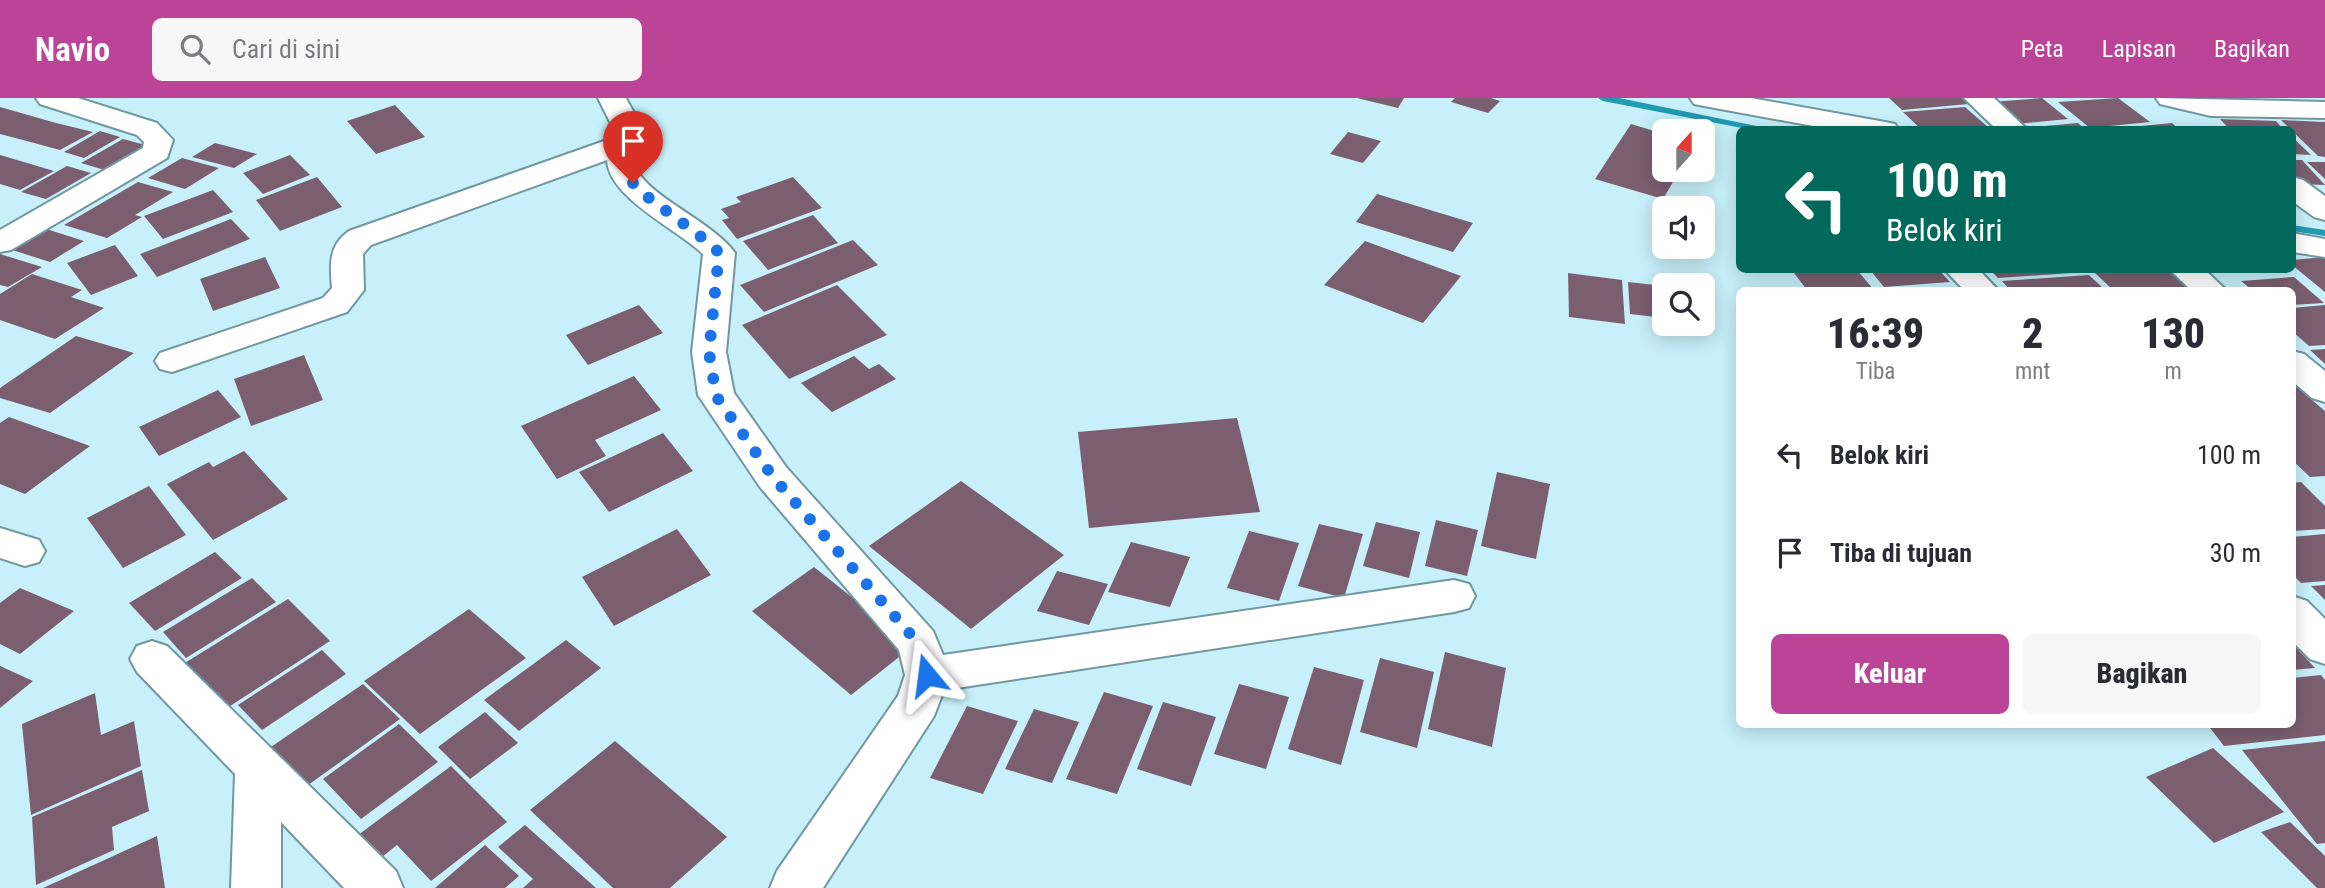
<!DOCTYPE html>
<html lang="id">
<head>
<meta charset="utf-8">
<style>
	body { margin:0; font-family:"Roboto Condensed",sans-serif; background:#f7f7f7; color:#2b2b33; height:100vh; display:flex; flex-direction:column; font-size:26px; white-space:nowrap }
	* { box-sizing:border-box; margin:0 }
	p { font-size:23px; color:#7c7c81 }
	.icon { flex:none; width:38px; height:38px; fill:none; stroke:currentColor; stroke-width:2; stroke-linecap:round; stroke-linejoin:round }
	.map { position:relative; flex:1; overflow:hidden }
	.details { position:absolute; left:1736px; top:189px; width:560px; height:441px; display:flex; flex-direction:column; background:#fff; border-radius:10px; box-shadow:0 4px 18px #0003 }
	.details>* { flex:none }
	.hud { position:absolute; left:1736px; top:28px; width:560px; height:147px; border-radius:10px; box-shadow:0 4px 18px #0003; background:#00695c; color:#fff; overflow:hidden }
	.needle { width:46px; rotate:21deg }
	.controls { position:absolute; left:1652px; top:21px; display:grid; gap:14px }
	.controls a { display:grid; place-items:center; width:63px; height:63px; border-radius:10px; background:#fff; box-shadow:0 4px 18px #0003; font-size:35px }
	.pin { position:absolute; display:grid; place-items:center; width:60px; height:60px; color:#fff; margin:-72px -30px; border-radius:50% 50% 50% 0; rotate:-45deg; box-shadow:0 0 7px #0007 }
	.pin .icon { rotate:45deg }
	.me { position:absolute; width:77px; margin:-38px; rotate:344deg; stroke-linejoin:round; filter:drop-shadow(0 0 5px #0008) }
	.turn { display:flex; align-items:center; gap:24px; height:147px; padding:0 35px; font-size:32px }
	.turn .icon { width:91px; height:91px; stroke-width:2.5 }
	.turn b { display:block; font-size:49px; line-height:60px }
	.eta { display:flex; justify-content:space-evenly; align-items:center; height:119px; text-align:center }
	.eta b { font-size:42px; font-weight:800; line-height:49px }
	.primary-button { display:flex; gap:14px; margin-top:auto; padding:14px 35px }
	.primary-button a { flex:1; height:80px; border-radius:10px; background:#bc4498; color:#fff; font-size:28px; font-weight:800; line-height:80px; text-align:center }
	.primary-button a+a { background:#f7f7f7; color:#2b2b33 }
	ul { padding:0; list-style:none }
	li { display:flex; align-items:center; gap:21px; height:98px; padding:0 35px }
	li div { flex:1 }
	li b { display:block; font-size:26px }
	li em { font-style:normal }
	header { display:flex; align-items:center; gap:42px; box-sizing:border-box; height:98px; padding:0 35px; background:#bc4498; color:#fff }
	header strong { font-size:33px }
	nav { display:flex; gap:38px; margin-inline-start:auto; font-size:24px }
	.search { width:490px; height:63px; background:#f7f7f7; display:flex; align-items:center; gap:18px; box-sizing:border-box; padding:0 24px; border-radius:10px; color:#7c7c81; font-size:26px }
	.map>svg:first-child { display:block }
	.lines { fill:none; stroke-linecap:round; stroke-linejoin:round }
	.stream { fill:#209bb2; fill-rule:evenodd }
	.building { fill:#7b5f70 }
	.street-casing { stroke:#7197a1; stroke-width:4 }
	.street { fill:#fff; fill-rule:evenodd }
	.route { stroke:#1a73e8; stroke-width:12; stroke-dasharray:0 21.6 }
</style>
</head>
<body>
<header>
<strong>Navio</strong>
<div class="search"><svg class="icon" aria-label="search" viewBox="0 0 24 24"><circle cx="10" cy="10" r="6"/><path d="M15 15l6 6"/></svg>Cari di sini</div>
<nav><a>Peta</a><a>Lapisan</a><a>Bagikan</a></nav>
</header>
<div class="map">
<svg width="2325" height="790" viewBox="0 0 2325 790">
	<rect width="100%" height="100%" fill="#c7f0fa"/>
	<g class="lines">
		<g class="stream">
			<polygon points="1598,0 1619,0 1776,32 1752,32 1603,3"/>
			<polygon points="2292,127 2325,132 2325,138 2292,133"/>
		</g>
	</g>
	<g class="building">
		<polygon points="1357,0 1404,0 1398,10"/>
		<polygon points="1455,0 1491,0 1500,3 1488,15 1451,4"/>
		<polygon points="1889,0 1974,0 1980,5 1902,12"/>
		<polygon points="2042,0 2068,21 2017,26 1991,4"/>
		<polygon points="2118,0 2150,24 2090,30 2058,4"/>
		<polygon points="395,7 425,39 376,56 347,23"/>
		<polygon points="0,9 56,25 93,34 60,52 23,42 0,36"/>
		<polygon points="1965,9 1989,30 1922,32 1903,14"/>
		<polygon points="2220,21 2276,23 2284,32 2230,32"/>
		<polygon points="2281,22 2325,24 2325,59 2318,58"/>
		<polygon points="2078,25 2086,32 2037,32 2034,29"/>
		<polygon points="2172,25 2180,32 2120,32 2120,30"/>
		<polygon points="1631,26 1664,36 1664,72 1680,72 1663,101 1595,81"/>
		<polygon points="100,33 120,39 84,60 64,54"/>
		<polygon points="1348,34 1381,43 1363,65 1330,56"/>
		<polygon points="2292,39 2311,57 2292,56"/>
		<polygon points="123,41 153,49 111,74 81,65"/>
		<polygon points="215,45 257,56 234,70 192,59"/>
		<polygon points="0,57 24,64 54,73 20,92 0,86"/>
		<polygon points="290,57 310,77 263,96 243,75"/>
		<polygon points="182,60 219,70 185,91 148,80"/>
		<polygon points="2292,62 2302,62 2325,87 2294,86"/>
		<polygon points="2307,64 2325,64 2325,81"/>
		<polygon points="67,68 91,75 46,101 21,94"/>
		<polygon points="317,79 342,109 280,133 256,102"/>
		<polygon points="793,79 822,110 737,141 722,122 729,120 721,111 741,104 736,99"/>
		<polygon points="138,84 173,94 135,117 142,119 107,140 64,127"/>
		<polygon points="213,92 233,114 163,141 144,118"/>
		<polygon points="1377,96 1473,125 1453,154 1356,124"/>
		<polygon points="813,117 838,145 768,172 743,143"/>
		<polygon points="231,121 250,141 157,179 140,156"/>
		<polygon points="40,129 84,143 50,164 6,150"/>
		<polygon points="853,142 878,167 764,214 740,187"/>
		<polygon points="1365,143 1461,178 1423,225 1324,187"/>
		<polygon points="115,147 138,178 91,197 67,165"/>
		<polygon points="0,156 42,169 8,189 0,187"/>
		<polygon points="265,159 280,190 213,213 200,181"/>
		<polygon points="2325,159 2325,194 2292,167 2292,162"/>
		<polygon points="1857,172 1874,192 1807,192 1794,175"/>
		<polygon points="1870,172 1939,172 1950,184 1884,189"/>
		<polygon points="1990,172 2069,172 2072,175 1998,180"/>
		<polygon points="2147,172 2168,172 2191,192 2113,192 2095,175"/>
		<polygon points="1568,175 1622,182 1625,226 1569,219"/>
		<polygon points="32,176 82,192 71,199 104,210 55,241 0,222 0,196"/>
		<polygon points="2089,177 2105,192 2010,192 2002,183"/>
		<polygon points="2294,179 2324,205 2292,207 2292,192 2252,192 2241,183"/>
		<polygon points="1628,184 1664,188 1664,220 1630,216"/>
		<polygon points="837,187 887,237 789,281 742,227"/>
		<polygon points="639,207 663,235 588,267 566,237"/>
		<polygon points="2325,207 2325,247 2309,248 2292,233 2292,210"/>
		<polygon points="76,238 134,255 50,315 0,300 0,290"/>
		<polygon points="2325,251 2325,266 2310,252"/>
		<polygon points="304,257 323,302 251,328 234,281"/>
		<polygon points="854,258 869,271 879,266 896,281 832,314 801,285"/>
		<polygon points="634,278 661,312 595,342 606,358 557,381 521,328"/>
		<polygon points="2292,285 2325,313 2325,378 2310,379 2292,362"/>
		<polygon points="218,292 241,319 159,358 139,329"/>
		<polygon points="9,319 90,348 25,396 0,386 0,325"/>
		<polygon points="1237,320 1260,414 1089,430 1078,334"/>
		<polygon points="663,335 693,373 609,414 579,374"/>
		<polygon points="244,353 288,401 213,442 167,386 209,364 213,369"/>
		<polygon points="1497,374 1550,386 1536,461 1481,448"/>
		<polygon points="961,383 1064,457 971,531 869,448"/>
		<polygon points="2301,384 2325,408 2325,431 2292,433 2292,385"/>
		<polygon points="149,388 186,437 123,470 87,420"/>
		<polygon points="1436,422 1478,432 1467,478 1425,468"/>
		<polygon points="1376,424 1420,434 1409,480 1363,468"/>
		<polygon points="1319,426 1363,436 1344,500 1298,488"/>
		<polygon points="677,431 711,477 614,528 582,479"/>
		<polygon points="1249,433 1299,445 1279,503 1227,490"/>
		<polygon points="2325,436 2325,483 2301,485 2292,476 2292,439"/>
		<polygon points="1131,444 1190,459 1170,509 1108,494"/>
		<polygon points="215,454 242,480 155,533 129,505"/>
		<polygon points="814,469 913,548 851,597 752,513"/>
		<polygon points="1057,473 1108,486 1089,527 1037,513"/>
		<polygon points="252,480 276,504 186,560 163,534"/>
		<polygon points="2325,487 2325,502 2311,488"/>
		<polygon points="20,490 74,513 20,556 0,546 0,505"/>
		<polygon points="288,501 330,543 227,610 211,591 196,600 172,573"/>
		<polygon points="469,511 526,560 420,636 364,583"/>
		<polygon points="566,542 601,570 519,633 484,602"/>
		<polygon points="2292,545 2315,570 2292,572"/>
		<polygon points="322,552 346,576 262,632 238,607"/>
		<polygon points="1445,554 1506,570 1492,649 1428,631"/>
		<polygon points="1380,560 1434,574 1417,650 1360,634"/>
		<polygon points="0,568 33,583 0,610"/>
		<polygon points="1314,569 1364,582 1341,667 1288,651"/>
		<polygon points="2321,577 2325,582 2325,637 2224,648 2207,626 2292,626 2292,580"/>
		<polygon points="363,586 400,621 304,690 268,651"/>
		<polygon points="1239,586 1289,599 1266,671 1214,656"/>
		<polygon points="1104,594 1153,608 1117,696 1066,681"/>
		<polygon points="95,595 101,637 134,623 141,668 31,717 22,626"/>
		<polygon points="1163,604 1216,619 1191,688 1137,671"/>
		<polygon points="967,608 1018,623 983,696 930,680"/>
		<polygon points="1034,611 1079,624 1052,685 1005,671"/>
		<polygon points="485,614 518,645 470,681 438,649"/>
		<polygon points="399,626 438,664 361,721 323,681"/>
		<polygon points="615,643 727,739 670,790 613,790 530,712"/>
		<polygon points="2325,643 2325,745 2317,746 2242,652"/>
		<polygon points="2213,650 2284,714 2214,745 2146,679"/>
		<polygon points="451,668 507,724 431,783 397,747 367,771 346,746"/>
		<polygon points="142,672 149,713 112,729 114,752 36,787 32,719"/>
		<polygon points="2290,724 2325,758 2325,790 2317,790 2261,734"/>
		<polygon points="525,727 596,790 523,790 533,781 498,749"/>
		<polygon points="157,738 165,790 43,790"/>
		<polygon points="485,747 519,778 505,790 435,790"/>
	</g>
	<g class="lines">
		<g class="street-casing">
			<g id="street">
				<polygon points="36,0 78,0 157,25 173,42 167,60 11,152 0,154 0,132 143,50 144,44 137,37 40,6"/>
				<path d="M598,0H626C629,7 636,16 638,24C642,38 629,56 637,72C651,100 713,124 735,155L726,254L734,295L786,369L933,533L943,557L1454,482L1469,486L1475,498L1469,510L1454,514L944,592L934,618L823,790H770L777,773L898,598L905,577L899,552L760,389L698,297L692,254L703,156C677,131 609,100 607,62L371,147L363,156L364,192L347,214L172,274L160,271L155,263L160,255L323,200L332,190C330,167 328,148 349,133L607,42L611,26Z"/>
				<polygon points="1690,0 1751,0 1885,24 1895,26 1899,32 1835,32 1704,8 1694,6"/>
				<polygon points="1964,0 1994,0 2028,32 1997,32"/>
				<polygon points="2156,0 2325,4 2325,20 2211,18 2160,6"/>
				<polygon points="2292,79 2303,82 2325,98 2325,122 2314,119 2292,103"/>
				<polygon points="2292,135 2325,141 2325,159 2292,154"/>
				<polygon points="1945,172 1979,172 1998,192 1964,192"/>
				<polygon points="2170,172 2205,172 2226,192 2191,192"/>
				<polygon points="2292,253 2304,256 2325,273 2325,304 2312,300 2292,283"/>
				<polygon points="0,430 39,442 45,453 39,464 25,468 0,460"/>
				<polygon points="2292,498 2307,503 2325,521 2325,566 2310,561 2292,543"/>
				<polygon points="152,543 167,548 396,773 403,790 344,790 281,724 281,790 231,790 235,676 137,574 130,561 137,548"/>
			</g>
		</g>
		<use href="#street" class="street"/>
	</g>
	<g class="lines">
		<polyline class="route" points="633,85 645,97 712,147 719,155 709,254 716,298 773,379 918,545 927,577"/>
	</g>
</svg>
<div class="controls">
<a><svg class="needle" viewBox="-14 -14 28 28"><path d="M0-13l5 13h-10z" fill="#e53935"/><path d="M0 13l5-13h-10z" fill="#7c7c81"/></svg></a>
<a><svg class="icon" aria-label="sound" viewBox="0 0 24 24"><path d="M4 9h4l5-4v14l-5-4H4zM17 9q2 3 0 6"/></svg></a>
<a><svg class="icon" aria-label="search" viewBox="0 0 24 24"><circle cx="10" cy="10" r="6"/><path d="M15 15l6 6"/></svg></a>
</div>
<div class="pin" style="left:633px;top:85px;background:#d93025"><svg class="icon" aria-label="arrive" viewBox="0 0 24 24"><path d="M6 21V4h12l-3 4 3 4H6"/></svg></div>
<svg class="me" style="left:927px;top:577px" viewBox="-20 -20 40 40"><path d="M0-17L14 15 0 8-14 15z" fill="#1a73e8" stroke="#fff" stroke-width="4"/></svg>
<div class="hud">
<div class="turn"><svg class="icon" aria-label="left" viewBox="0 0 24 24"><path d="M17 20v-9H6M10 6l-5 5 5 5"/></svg><div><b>100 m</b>Belok kiri</div></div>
</div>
<section class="details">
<div class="eta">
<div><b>16:39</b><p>Tiba</p></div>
<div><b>2</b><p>mnt</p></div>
<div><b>130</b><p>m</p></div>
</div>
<ul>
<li><svg class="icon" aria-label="left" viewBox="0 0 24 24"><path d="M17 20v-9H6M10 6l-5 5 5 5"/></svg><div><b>Belok kiri</b></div><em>100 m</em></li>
<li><svg class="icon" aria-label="arrive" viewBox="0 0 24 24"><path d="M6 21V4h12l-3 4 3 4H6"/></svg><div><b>Tiba di tujuan</b></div><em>30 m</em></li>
</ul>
<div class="primary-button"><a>Keluar</a><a>Bagikan</a></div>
</section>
</div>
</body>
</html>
